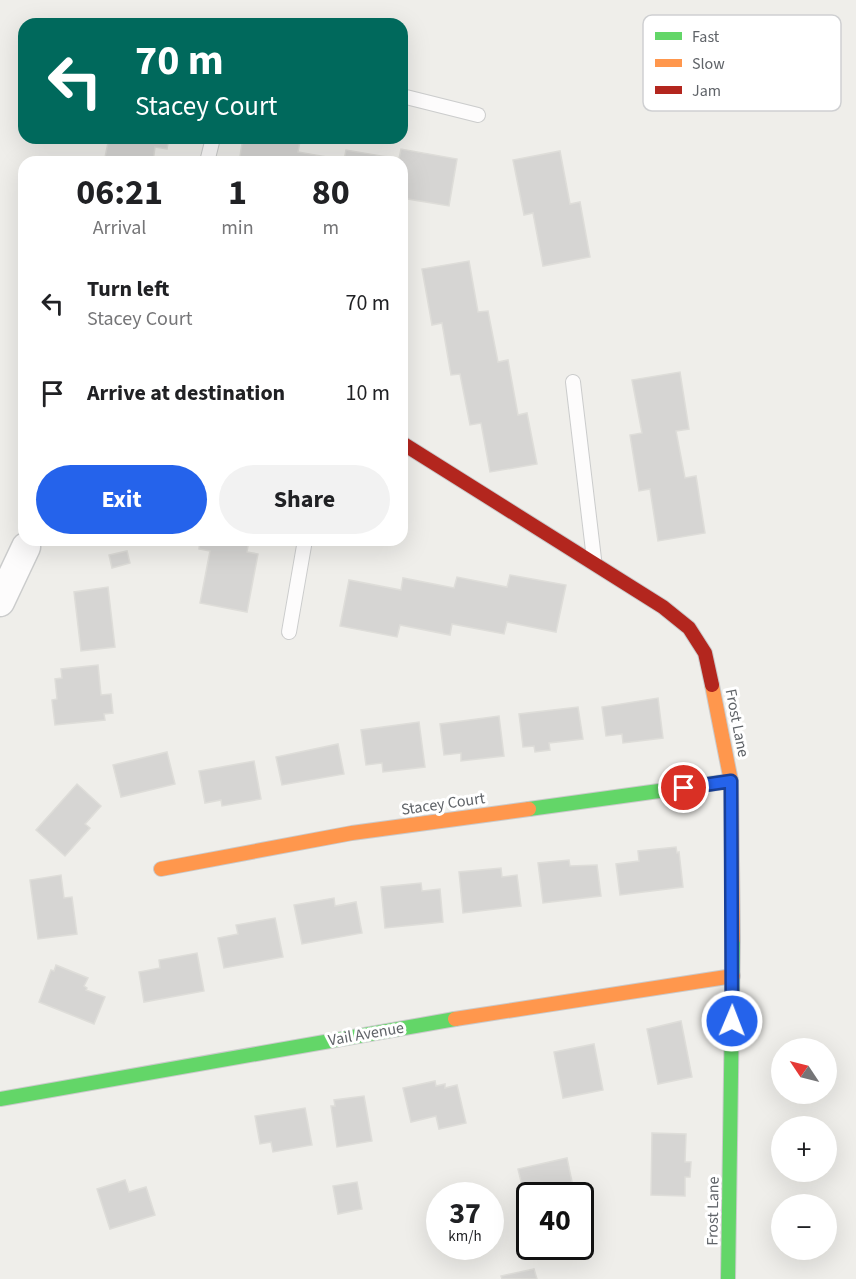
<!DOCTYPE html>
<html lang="en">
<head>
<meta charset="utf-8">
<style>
	body { margin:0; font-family:"Source Sans 3",sans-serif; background:#f2f2f2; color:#202124; height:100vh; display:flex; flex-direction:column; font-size:22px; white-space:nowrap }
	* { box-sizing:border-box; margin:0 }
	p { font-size:20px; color:#757577 }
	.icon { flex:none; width:33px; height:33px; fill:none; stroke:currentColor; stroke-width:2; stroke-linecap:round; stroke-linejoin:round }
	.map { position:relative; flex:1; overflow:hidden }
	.details { position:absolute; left:18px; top:156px; width:390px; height:390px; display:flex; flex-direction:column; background:#fff; border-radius:18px; box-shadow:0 6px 24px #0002 }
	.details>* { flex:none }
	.banner { position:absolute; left:18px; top:18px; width:390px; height:126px; border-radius:18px; box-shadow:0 6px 24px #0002; background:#00695c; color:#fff; overflow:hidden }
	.needle { width:39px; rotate:305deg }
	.buttons { position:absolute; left:771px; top:1038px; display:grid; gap:12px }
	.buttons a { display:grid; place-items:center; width:66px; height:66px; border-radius:50%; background:#fff; box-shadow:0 6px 24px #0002; font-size:30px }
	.speed { position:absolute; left:426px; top:1182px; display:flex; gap:12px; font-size:30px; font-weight:700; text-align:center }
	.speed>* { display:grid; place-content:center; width:78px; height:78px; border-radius:50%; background:#fff; box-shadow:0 6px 24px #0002; line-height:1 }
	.speed small { font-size:15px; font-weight:400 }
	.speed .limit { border:3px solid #111; border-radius:9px; background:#fff; color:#111 }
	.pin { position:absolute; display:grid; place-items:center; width:51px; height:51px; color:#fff; margin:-26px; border:3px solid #fff; border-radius:50%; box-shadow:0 2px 6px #0007 }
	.me { position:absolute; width:66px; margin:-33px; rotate:1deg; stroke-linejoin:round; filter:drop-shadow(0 0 4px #0008) }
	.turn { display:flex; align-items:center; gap:21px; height:126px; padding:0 18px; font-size:27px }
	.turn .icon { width:78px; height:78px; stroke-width:2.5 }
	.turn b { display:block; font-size:42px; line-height:51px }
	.eta { display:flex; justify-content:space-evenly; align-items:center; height:102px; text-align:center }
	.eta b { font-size:36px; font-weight:700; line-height:42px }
	.button { display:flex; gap:12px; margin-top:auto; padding:12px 18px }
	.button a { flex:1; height:69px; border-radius:36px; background:#2563eb; color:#fff; font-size:24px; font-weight:700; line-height:69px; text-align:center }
	.button a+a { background:#f2f2f2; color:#202124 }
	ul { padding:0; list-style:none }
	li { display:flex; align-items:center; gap:18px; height:90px; padding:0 18px }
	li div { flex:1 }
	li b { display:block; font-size:22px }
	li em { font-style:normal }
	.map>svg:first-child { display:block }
	.building { fill:#d6d5d3; stroke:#deddd9; stroke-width:1.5 }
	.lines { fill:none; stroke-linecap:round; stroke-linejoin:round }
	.lane-casing { stroke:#cbcccc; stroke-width:16 }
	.street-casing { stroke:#cbcccc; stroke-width:31 }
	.fast-casing { stroke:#cacacb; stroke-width:16 }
	.slow-casing { stroke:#cacacb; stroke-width:16 }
	.jam-casing { stroke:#cacacb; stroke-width:16 }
	.lane { stroke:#fdfcfc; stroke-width:14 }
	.street { stroke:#fdfcfc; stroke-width:28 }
	.fast { stroke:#63d668; stroke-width:14 }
	.slow { stroke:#ff974d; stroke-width:14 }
	.jam { stroke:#b3261e; stroke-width:14 }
	.route-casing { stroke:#184099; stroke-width:15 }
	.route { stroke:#2563eb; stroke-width:10 }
	.labels { text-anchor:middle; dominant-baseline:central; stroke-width:6; stroke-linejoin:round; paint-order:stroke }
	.street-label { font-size:16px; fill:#5f6368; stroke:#fff }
	.key { fill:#fff; stroke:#cfd0d2; stroke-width:1.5 }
	.key-label { font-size:16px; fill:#5f6368 }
</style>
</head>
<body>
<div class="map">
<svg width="856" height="1279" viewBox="0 0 856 1279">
	<rect width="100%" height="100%" fill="#efeeea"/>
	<g class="building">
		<polygon points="109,138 169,138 167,149 155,147 153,162 104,162"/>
		<polygon points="243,138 281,138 300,141 298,152 344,160 346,150 399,159 401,149 457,159 449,206 402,198 402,162 239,162"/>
		<polygon points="560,151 570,204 580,202 590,257 543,266 533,213 524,215 513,160"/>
		<polygon points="469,261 478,312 488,311 498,362 508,360 518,415 527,413 537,464 490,472 481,423 470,425 460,374 451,375 442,323 432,325 422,269"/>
		<polygon points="680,372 689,429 676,431 685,478 696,476 705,533 658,541 650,489 639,491 630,435 642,433 632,380"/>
		<polygon points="200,540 249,540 247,552 258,554 247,612 200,603 210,551 199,549"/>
		<polygon points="127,551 130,563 112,568 109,555"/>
		<polygon points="510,575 566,585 556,632 507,622 504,634 452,624 450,635 400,625 397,637 340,626 349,580 401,590 403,578 454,588 457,577 507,587"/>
		<polygon points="108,587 115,647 81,651 74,592"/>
		<polygon points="98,665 101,695 111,694 113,713 104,714 105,720 55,725 52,700 57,699 55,679 62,678 61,669"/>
		<polygon points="658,698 663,738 623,743 622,734 606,736 602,707"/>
		<polygon points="578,707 583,739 549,743 550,750 535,752 534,746 523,747 519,714"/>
		<polygon points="499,716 504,756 461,761 461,753 444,755 440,724"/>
		<polygon points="419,722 425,767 383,772 382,763 366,765 361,730"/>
		<polygon points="338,744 344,774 282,785 276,757"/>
		<polygon points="167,752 175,784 121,797 113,765"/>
		<polygon points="254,761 261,799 222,806 221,800 205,803 199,771"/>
		<polygon points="77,784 101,806 85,824 90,828 65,856 36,830"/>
		<polygon points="676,847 677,853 679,852 683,887 620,895 616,864 639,861 638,851"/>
		<polygon points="569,860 570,866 597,865 601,896 543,903 538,863"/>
		<polygon points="501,868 502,877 517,875 521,906 463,913 459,872"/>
		<polygon points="61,875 64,898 72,897 77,934 38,939 30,880"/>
		<polygon points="421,883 422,891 440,889 443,922 385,928 381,887"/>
		<polygon points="334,898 335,906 356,902 362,933 302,944 294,905"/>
		<polygon points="275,918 283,957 224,968 218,938 238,934 236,925"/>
		<polygon points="197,953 204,991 144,1002 139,972 160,968 159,960"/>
		<polygon points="56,965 88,978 84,986 87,988 86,990 105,997 94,1024 39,1002 51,970 54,971"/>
		<polygon points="681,1021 692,1077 658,1084 647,1029"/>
		<polygon points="594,1044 603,1090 563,1098 554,1052"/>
		<polygon points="435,1081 436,1086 445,1084 445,1088 457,1085 466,1123 439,1129 436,1116 411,1122 403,1088"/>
		<polygon points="364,1096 372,1141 337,1147 331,1106 335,1106 334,1100"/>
		<polygon points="305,1108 312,1145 273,1152 271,1142 260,1144 255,1116"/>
		<polygon points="652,1133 686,1134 685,1162 691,1162 690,1177 685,1177 685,1196 651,1195"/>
		<polygon points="567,1158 575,1196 534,1196 533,1193 524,1194 518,1169"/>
		<polygon points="125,1180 129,1192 146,1187 155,1215 110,1229 97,1189"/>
		<polygon points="357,1182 362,1209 338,1214 333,1186"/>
		<polygon points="534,1269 537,1279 502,1279 501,1276"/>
	</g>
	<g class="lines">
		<g class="lane-casing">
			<g id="lane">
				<polyline points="402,96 478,115"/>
				<polyline points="207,162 213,138"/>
				<polyline points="573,382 594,559"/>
				<polyline points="289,632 305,540"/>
			</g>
		</g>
		<g class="street-casing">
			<polyline id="street" points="0,602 26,547"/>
		</g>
		<g class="fast-casing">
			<g id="fast">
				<polyline points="529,809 731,781"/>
				<polyline points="0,1099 455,1019"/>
				<polyline points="728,1279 733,939"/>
			</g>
		</g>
		<g class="slow-casing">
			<g id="slow">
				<polyline points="712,685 731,781 733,939"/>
				<polyline points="161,869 352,833 529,809"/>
				<polyline points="455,1019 733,976"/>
			</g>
		</g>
		<g class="jam-casing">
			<polyline id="jam" points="402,443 663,607 689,628 705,653 712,685"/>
		</g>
		<use href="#lane" class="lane"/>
		<use href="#street" class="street"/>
		<use href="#fast" class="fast"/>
		<use href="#slow" class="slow"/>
		<use href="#jam" class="jam"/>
	</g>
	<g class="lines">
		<g class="route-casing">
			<polyline id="route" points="684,788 731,781 732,1021"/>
		</g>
		<use href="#route" class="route"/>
	</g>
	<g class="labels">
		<g class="street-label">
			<text transform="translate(737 723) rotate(79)">Frost Lane</text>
			<text transform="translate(443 804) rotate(-8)">Stacey Court</text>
			<text transform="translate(366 1034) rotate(-10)">Vail Avenue</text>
			<text transform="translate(713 1211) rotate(-89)">Frost Lane</text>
		</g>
	</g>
	<rect x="643" y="15" width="198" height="96" rx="9" class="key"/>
	<rect x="655" y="32" width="27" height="8" fill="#63d668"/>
	<rect x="655" y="59" width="27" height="8" fill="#ff974d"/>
	<rect x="655" y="86" width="27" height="8" fill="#b3261e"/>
	<g class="key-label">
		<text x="692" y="42">Fast</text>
		<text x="692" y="69">Slow</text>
		<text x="692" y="96">Jam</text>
	</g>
</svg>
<div class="buttons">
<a><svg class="needle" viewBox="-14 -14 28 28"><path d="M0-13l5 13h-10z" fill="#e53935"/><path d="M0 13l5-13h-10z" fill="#757577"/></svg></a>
<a>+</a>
<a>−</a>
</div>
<div class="speed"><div>37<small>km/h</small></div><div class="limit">40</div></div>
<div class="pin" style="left:684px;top:788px;background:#d93025"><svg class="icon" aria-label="arrive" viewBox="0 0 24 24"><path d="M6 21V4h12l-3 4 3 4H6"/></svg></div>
<svg class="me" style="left:732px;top:1021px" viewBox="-20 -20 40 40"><circle r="17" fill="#2563eb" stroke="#fff" stroke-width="3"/><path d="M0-11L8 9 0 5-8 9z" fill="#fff"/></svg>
<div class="banner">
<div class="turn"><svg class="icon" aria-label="left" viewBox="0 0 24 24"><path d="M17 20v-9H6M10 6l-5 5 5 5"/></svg><div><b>70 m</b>Stacey Court</div></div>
</div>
<section class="details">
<div class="eta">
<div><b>06:21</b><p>Arrival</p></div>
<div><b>1</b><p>min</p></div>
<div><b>80</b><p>m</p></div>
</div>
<ul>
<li><svg class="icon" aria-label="left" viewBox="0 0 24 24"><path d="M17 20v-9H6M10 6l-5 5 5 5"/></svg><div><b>Turn left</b><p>Stacey Court</p></div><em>70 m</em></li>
<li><svg class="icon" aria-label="arrive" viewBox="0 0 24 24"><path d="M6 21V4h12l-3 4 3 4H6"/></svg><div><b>Arrive at destination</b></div><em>10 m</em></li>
</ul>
<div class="button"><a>Exit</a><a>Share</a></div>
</section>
</div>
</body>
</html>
